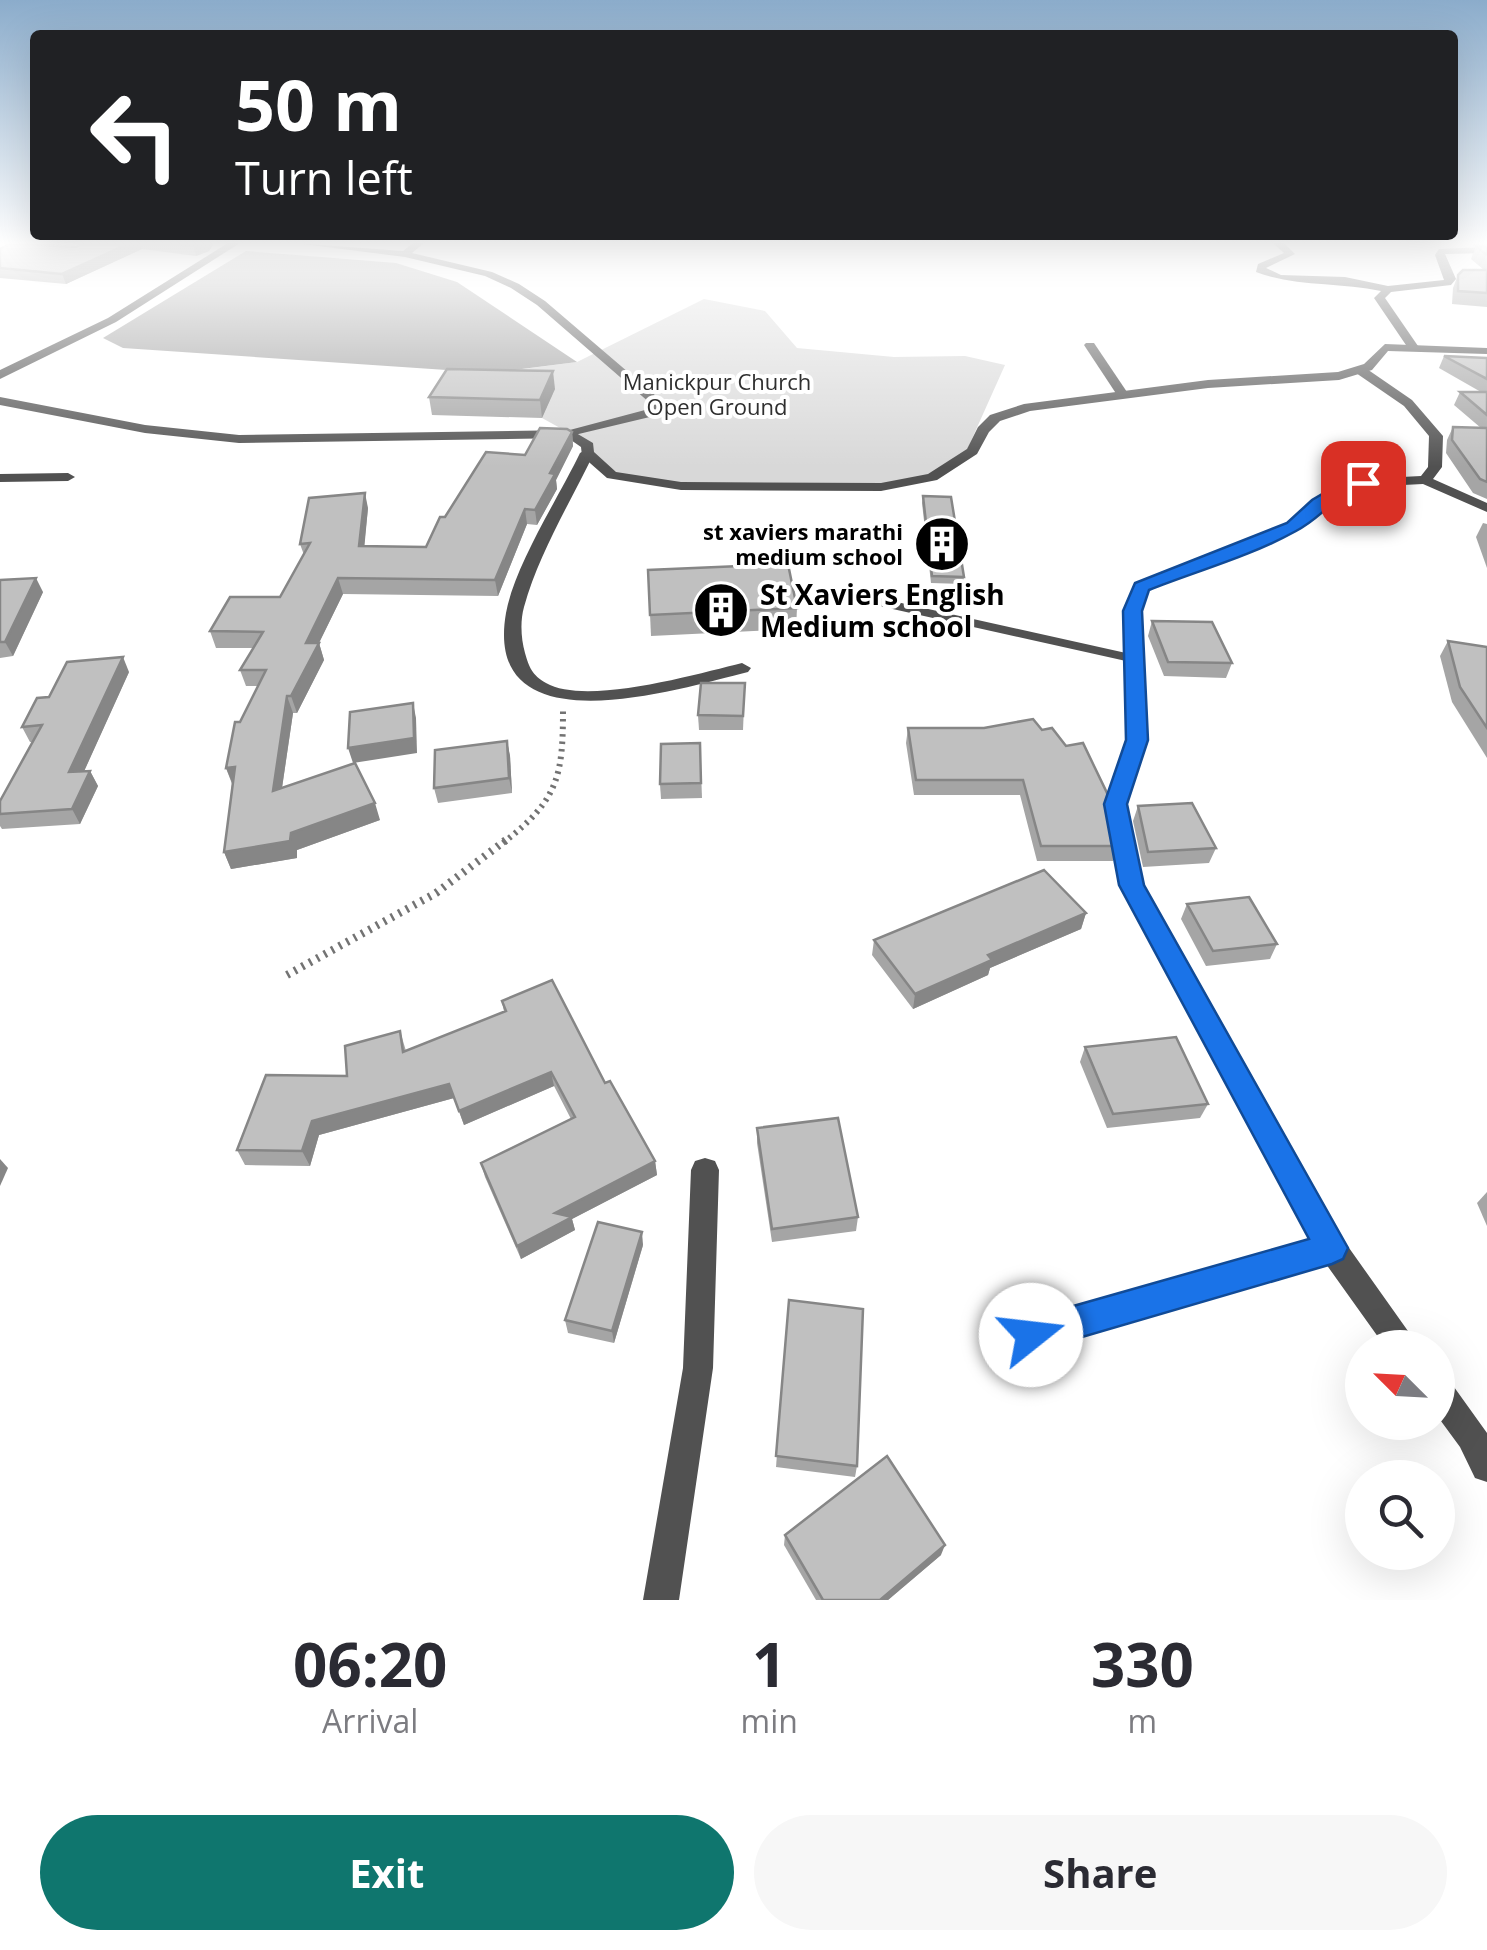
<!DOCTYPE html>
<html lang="en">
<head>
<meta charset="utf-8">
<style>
	body { margin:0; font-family:"Open Sans",sans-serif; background:#f7f7f7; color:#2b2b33; height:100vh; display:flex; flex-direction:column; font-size:38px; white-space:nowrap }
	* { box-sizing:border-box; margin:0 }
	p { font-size:32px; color:#7c7c81 }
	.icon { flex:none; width:55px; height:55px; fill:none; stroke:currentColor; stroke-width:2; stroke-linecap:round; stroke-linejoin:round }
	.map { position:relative; height:1600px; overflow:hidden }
	.side { display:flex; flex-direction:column; background:#fff; flex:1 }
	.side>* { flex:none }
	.banner { position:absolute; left:30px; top:30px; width:1428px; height:210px; border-radius:10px; box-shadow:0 10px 40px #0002; background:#202124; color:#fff; overflow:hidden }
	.needle { width:65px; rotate:294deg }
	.tools { position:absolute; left:1345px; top:1330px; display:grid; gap:20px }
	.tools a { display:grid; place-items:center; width:110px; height:110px; border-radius:50%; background:#fff; box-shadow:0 10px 40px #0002; font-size:50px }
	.pin { position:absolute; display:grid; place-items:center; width:85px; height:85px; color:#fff; margin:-42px; border-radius:20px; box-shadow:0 5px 15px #0006 }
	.me { position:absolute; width:110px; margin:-55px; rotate:74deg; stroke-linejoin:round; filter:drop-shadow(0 0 8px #0008) }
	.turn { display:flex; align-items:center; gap:35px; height:210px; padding:0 40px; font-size:45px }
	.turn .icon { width:130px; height:130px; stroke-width:2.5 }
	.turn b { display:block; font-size:70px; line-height:85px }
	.eta { display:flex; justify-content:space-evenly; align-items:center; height:170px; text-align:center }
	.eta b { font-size:60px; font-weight:700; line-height:70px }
	.button { display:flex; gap:20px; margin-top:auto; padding:20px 40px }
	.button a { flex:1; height:115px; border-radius:60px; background:#0f766e; color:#fff; font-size:40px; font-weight:700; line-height:115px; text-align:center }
	.button a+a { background:#f7f7f7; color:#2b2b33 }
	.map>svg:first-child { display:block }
	.green { fill:#d8d8d8 }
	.water { fill:#9f9f9f }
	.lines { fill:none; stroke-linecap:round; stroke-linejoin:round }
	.path-far1 { stroke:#737373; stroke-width:6; stroke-dasharray:2.5 5; stroke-linecap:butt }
	.path { stroke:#737373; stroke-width:8; stroke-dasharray:2.5 6; stroke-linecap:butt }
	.service { fill:#515151; fill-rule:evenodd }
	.minor { fill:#515151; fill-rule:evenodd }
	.tertiary { fill:#515151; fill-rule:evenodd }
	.wall { fill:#a5a5a5 }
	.shaded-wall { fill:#868686 }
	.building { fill:#c0c0c0; stroke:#868686; stroke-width:2.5 }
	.route { fill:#1a73e8; stroke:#114b97; stroke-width:2.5 }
	.labels { text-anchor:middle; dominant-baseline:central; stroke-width:8; stroke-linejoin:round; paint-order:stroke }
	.far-park-label { font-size:22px; fill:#2f2f2f; stroke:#fff }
	.far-poi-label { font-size:22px; font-weight:bold; fill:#000; stroke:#fff; text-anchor:end }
	.poi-label { font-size:28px; font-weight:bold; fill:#000; stroke:#fff; text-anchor:start }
</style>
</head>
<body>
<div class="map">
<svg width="1487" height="1600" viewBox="0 0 1487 1600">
	<rect width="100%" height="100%" fill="#fff"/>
	<polygon class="green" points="704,299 765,311 797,348 894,357 965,356 1005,365 966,452 935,480 875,484 679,484 605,471 571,434 542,418 555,389 492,373 577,362"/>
	<polygon class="water" points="246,251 396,263 457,282 577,362 491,373 123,348 103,338"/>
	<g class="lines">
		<path class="path-far1" d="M503,843C558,800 563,777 563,710"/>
		<polyline class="path" points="287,975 436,893 506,840"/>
		<polygon class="service" points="843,590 1135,655 1141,659 1135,663 839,597 839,591"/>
		<g class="minor">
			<polygon points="228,243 240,243 116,322 0,379 0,370 108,318"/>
			<polygon points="295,243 403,251 413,243 424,243 412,253 492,272 519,284 545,301 663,402 654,416 566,437 566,431 645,410 650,403 537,305 511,288 485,276 405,257"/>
			<path d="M1273,243H1284L1295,254L1266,268L1281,275L1345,277L1388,286L1444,280L1435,255L1439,249L1487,247V253L1445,254L1456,279L1451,285L1391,292L1385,298L1418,346L1412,349L1408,348L1374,298L1381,291C1339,282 1295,287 1256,272L1258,264L1284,253Z"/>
			<polygon points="1086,343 1094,343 1129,395 1127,398 1119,398 1084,345"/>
			<polygon points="1356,367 1364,367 1412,400 1443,436 1442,467 1433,479 1487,503 1487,512 1423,484 1363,487 1351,490 1322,507 1298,530 1148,590 1140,611 1146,740 1126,804 1143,885 1342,1238 1420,1348 1386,1348 1326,1264 1031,1350 1020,1346 1016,1335 1020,1324 1031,1320 1312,1240 1121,885 1106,804 1128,740 1124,611 1135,584 1288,524 1312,501 1341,484 1363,479 1421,476 1428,467 1429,436 1404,406 1356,373"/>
			<path d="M587,449L594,453C570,503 539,553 524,607C520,621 521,639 525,653C529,667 532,675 546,683C586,706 697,674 742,663L751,668L748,672C679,689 482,751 506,613C515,564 558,499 580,453Z"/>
			<polygon points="0,474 68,473 75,477 68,481 0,482"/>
			<polygon points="705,1158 715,1161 719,1170 713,1368 679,1600 643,1600 683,1368 691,1170 695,1161"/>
			<polygon points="1438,1375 1449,1380 1487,1433 1487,1482 1475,1478 1460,1447 1438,1417"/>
		</g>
		<polygon class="tertiary" points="1385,344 1487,348 1487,354 1388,351 1372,370 1339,380 1208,388 1030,411 1000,421 989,432 977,454 937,480 881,491 681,490 607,478 582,456 581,447 568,438 239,443 145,433 0,405 0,397 145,425 239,435 571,430 593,443 594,452 616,472 681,482 881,483 928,474 967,449 978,427 990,415 1024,404 1208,380 1338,372 1364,364"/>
	</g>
	<g class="wall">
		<polygon points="82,243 214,243 209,251 196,256 142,249 66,284 0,278 0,249 76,247"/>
		<polygon points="1476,246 1487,246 1487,307 1452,304 1453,288 1458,275 1484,270 1471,259"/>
		<polygon points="1444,356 1487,358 1487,499 1473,493 1446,453 1447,440 1453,427 1481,428 1454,405 1460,392 1481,392 1439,368"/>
		<polygon points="555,389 542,418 432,415 429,397"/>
		<polygon points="572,432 573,446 556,480 557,489 537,525 527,524 498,596 343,594 319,643 324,660 297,713 293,713 282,788 380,820 297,850 297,858 231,869 224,852 232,784 226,768 240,722 258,686 246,686 240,670 253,648 216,648 210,631 280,597 304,555 300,544 368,508 364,546 426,547 445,517 525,455"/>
		<polygon points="923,496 964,577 963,584 931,583 922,503"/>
		<polygon points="1483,523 1487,524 1487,568 1476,537"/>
		<polygon points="648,570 797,608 796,629 651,636"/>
		<polygon points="0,580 43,592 13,656 0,658"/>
		<polygon points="1152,621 1232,663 1226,678 1164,676 1148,636"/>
		<polygon points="1448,641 1487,647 1487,758 1452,702 1440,656"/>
		<polygon points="129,672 84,771 90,771 98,786 80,824 2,829 0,826 0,801 33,742 30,742 22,727 49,697"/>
		<polygon points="745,683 743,730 699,730 698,715"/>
		<polygon points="908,728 984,728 1118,846 1113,861 1037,861 1020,795 914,795 906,743"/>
		<polygon points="507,741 510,756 512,793 438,803 434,788"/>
		<polygon points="700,743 702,798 661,799 660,784"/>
		<polygon points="1138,806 1216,848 1209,863 1143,867 1133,821"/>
		<polygon points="1187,904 1277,944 1270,959 1206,966 1181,919"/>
		<polygon points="1086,913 1081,929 990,968 988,975 913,1009 872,955 874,940"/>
		<polygon points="502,1001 605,1083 655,1161 657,1175 572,1219 575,1230 521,1259 485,1177 481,1163 571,1119 554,1086 464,1125 454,1098 319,1135 310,1166 245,1165 237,1150 347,1076 400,1031 406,1051 504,1012"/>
		<polygon points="1085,1047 1208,1104 1200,1118 1107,1128 1080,1062"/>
		<polygon points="757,1128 858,1217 856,1231 772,1242 757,1143"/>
		<polygon points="1487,1192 1487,1226 1477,1203"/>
		<polygon points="643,1245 614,1343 568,1333 565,1320"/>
		<polygon points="789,1300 857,1466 855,1477 776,1467"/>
		<polygon points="785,1535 941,1555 888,1600 816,1600 784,1545"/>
	</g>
	<g class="shaded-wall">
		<polygon points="130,243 140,243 142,249 66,284 62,274"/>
		<polygon points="200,243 214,243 209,251 196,256 193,246"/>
		<polygon points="553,371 555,389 542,418 540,400"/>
		<polygon points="572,432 573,446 556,480 557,489 537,525 535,510 550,473"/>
		<polygon points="365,493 368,508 363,561 359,546"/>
		<polygon points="525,509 527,524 498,596 495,580"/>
		<polygon points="36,578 43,592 13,656 5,642"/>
		<polygon points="338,578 343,594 315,651 319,643 324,660 297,713 291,696 306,643"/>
		<polygon points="123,657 129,672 77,787 69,772"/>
		<polygon points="287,696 293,713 279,808 273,791"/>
		<polygon points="413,703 416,718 417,753 353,763 348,748"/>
		<polygon points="507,741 510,756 512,793 509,778"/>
		<polygon points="235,767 233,785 226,768"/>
		<polygon points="90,771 98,786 80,824 72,809"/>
		<polygon points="375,803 380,820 297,850 297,858 231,869 224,852 291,833"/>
		<polygon points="1086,913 1081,929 990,968 988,975 913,1009 915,994 988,955"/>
		<polygon points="551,1072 554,1086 464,1125 459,1111"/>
		<polygon points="449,1084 454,1098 319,1135 310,1166 302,1151 312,1121"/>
		<polygon points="0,1159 8,1168 0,1186"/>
		<polygon points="655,1161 657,1175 572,1219 575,1230 521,1259 517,1246 555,1213"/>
		<polygon points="642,1232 643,1245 614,1343 612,1331"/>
		<polygon points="945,1545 941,1555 888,1600 880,1600"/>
	</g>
	<g class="building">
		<polygon points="12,243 76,247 82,243 130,243 62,274 0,268 0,249"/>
		<polygon points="169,243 200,243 193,246"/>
		<polygon points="1476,246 1487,246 1487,255"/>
		<polygon points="1463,270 1487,270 1487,293 1458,291 1458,275"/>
		<polygon points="1444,356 1487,358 1487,379"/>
		<polygon points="447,369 553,371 540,400 429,397"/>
		<polygon points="1460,392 1487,392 1487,415"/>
		<polygon points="1453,427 1487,428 1487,482 1480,479 1452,440"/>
		<polygon points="540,428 567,429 572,432 550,473 555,474 535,510 525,509 495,580 338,578 306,643 319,643 291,696 287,696 273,791 355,763 375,803 291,833 290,841 224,852 235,767 226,768 235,722 240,722 266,670 240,670 263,632 210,631 230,597 280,597 310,543 300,544 309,498 365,493 359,546 426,547 440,517 445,517 486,452 525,455"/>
		<polygon points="923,496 951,497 964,577 932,576"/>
		<polygon points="788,564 797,608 650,615 648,570"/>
		<polygon points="36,578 5,642 0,642 0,580"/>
		<polygon points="1152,621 1212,622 1232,663 1168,662"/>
		<polygon points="1448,641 1487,647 1487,728 1460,687"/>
		<polygon points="123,657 69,772 90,771 72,809 0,814 0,801 42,725 22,727 37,698 49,697 67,662"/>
		<polygon points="701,683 745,683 743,716 698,715"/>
		<polygon points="413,703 414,738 348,748 350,712"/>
		<polygon points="1033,719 1042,730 1052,728 1066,746 1083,743 1107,793 1118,846 1041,846 1023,780 916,780 908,728 984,728"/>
		<polygon points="507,741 509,778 434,788 435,750"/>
		<polygon points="700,743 701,783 660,784 661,744"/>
		<polygon points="1192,803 1216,848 1148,852 1138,806"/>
		<polygon points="1044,870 1086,913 988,955 992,960 915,994 874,940"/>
		<polygon points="1249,897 1277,944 1213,951 1187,904"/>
		<polygon points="552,980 605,1083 610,1081 655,1161 555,1213 572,1217 517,1246 481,1163 575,1117 551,1072 459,1111 449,1084 312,1121 302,1151 237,1150 266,1075 347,1076 345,1046 400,1031 403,1052 506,1011 502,1001"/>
		<polygon points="1176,1037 1208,1104 1113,1114 1085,1047"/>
		<polygon points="838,1118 858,1217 772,1229 757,1128"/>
		<polygon points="598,1222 642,1232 612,1331 565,1320"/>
		<polygon points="789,1300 863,1309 857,1466 776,1456"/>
		<polygon points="887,1456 945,1545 880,1600 823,1600 785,1535"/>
	</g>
	<linearGradient id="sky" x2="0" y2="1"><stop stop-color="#8baccb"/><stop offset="0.52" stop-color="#fff"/><stop offset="1" stop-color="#fff" stop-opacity="0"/></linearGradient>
	<rect width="1487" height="467" fill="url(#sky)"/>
	<path class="route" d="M1363,478L1369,479V486C1332,495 1325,516 1296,531C1251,556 1197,571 1149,590L1142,611L1148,740L1127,804L1144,885L1348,1248L1343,1259L1332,1264L1031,1352L1019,1347L1014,1335L1019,1323L1031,1318L1309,1239L1119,885L1104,804L1126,740L1123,611L1135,583L1287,523L1312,500L1341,483Z"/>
	<defs>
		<g id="building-disc" transform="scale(2.875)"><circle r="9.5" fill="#000" stroke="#fff"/><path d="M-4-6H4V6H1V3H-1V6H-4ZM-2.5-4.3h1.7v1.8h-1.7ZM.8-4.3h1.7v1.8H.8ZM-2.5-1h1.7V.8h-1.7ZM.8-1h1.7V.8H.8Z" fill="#fff"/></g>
	</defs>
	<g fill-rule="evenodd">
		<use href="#building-disc" x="942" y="544"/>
		<use href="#building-disc" x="721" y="610"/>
	</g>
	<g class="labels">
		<g class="far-park-label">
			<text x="717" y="381">Manickpur Church<tspan x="717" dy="25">Open Ground</tspan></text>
		</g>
		<g class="far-poi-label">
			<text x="903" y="531">st xaviers marathi<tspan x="903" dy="25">medium school</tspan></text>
		</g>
		<g class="poi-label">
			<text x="760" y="594">St Xaviers English<tspan x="760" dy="32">Medium school</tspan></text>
		</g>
	</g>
</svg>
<div class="tools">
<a><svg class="needle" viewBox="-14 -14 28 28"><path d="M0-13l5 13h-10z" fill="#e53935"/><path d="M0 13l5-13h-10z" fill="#7c7c81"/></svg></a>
<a><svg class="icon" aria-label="search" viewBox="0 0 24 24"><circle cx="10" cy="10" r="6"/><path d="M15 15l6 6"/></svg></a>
</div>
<div class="pin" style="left:1363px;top:483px;background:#d93025"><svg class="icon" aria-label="arrive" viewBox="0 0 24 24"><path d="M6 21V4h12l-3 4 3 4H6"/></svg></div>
<svg class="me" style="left:1031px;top:1335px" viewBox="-20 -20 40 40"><circle r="19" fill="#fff"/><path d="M0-13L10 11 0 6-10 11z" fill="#1a73e8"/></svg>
<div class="banner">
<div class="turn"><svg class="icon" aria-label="left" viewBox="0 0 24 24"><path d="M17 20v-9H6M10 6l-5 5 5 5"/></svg><div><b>50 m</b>Turn left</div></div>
</div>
</div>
<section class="side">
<div class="eta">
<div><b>06:20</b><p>Arrival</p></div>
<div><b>1</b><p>min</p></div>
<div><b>330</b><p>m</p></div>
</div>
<div class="button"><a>Exit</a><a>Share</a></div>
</section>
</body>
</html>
